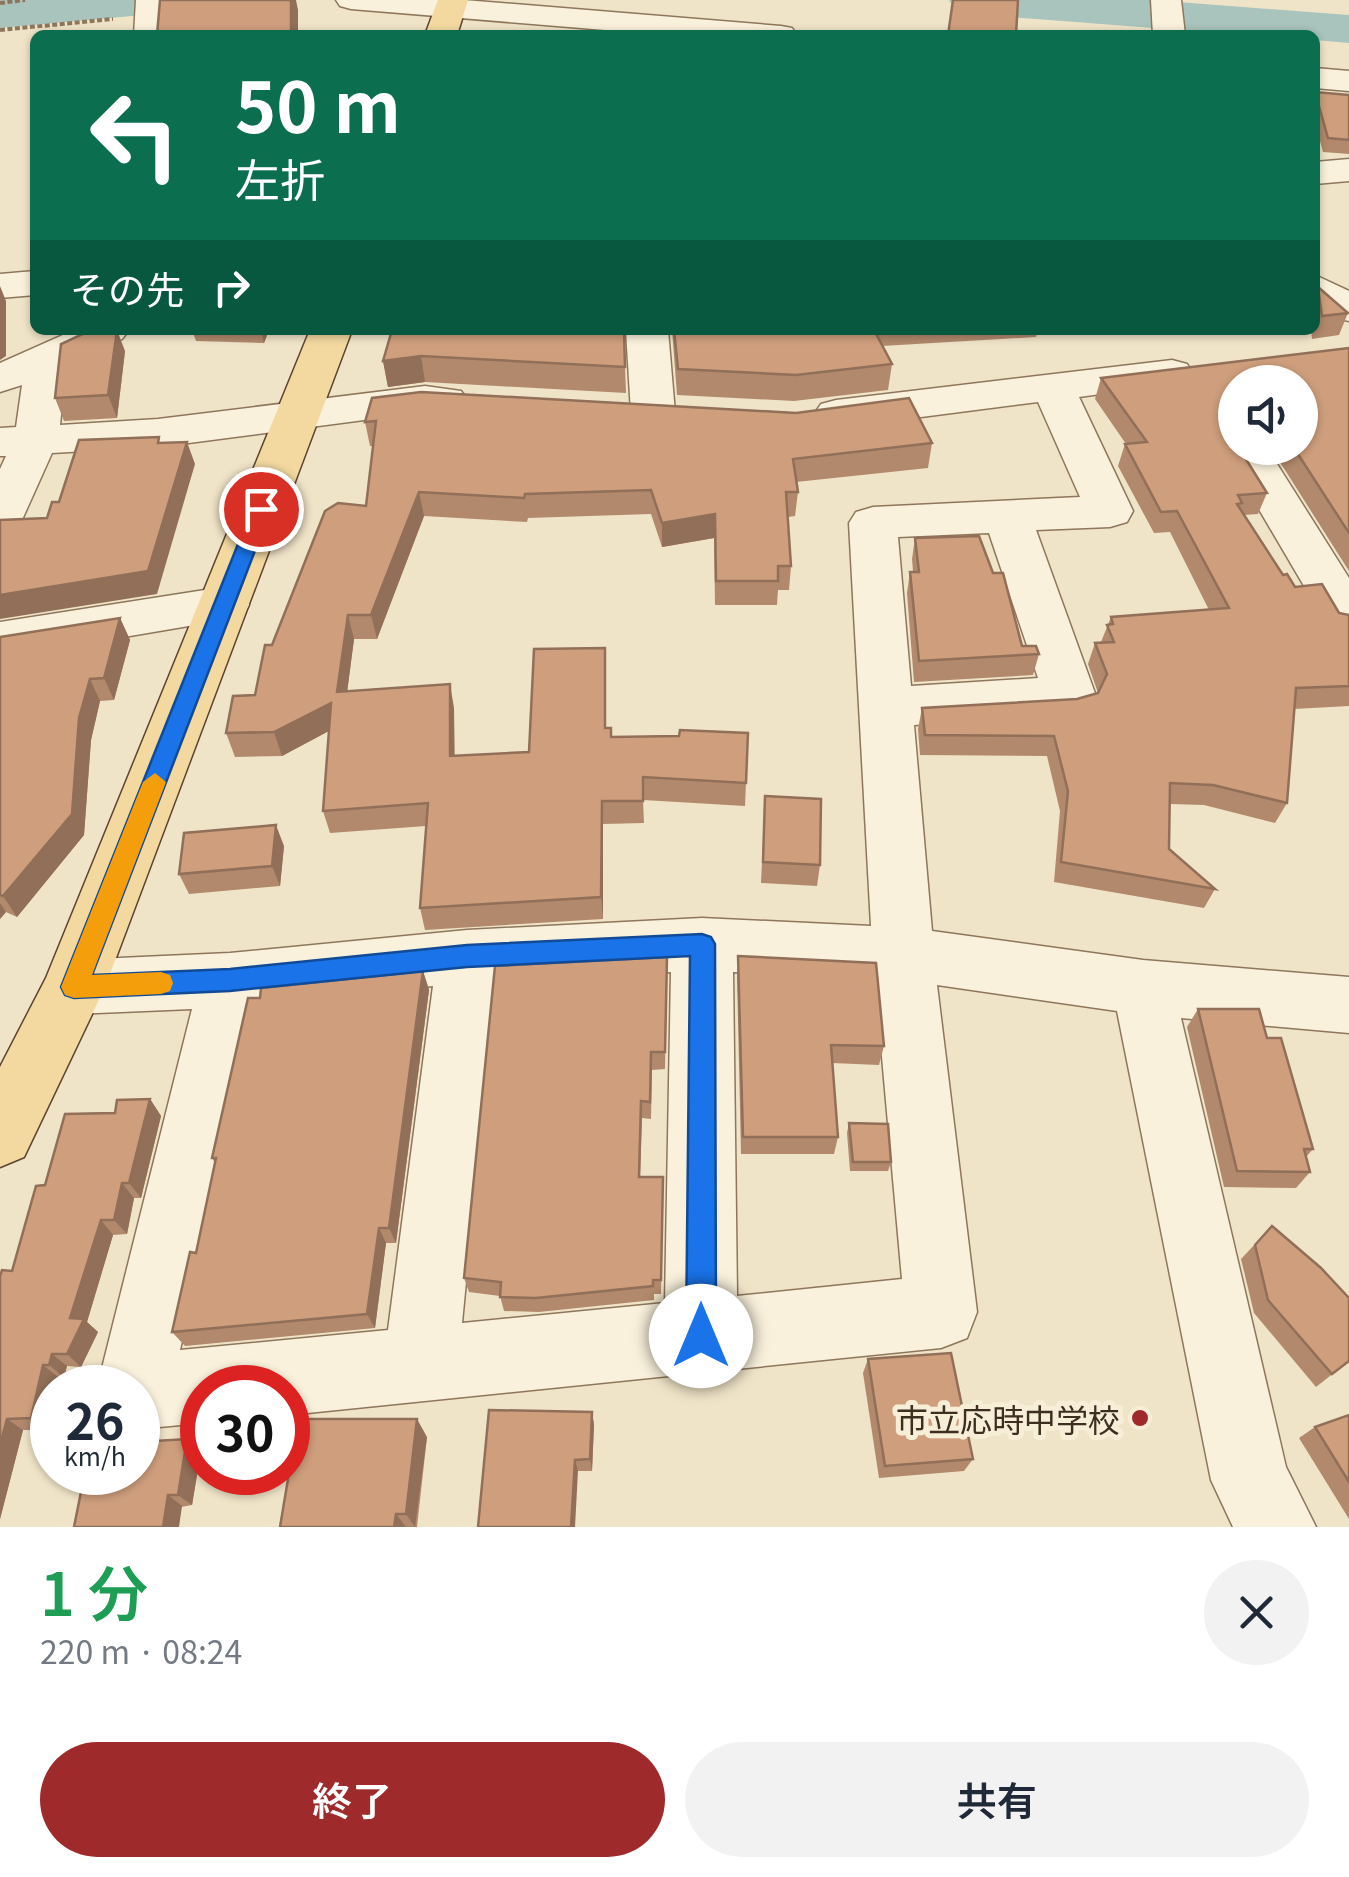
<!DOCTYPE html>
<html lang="ja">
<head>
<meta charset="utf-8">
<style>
	body { margin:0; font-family:Georgia,"Noto Sans JP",serif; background:#f2f2f3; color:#1f2937; height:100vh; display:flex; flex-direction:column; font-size:38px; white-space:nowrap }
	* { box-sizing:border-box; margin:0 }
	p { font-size:32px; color:#747a83 }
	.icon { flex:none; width:55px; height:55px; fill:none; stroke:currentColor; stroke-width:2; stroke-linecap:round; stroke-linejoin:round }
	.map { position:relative; height:1527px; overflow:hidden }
	.sheet { display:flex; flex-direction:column; background:#fff; flex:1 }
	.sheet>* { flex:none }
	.hud { position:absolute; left:30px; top:30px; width:1290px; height:305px; border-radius:15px; box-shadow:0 2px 8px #0004; background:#0b6e4f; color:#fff; overflow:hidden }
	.controls { position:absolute; left:1218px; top:365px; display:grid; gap:20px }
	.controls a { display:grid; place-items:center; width:100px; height:100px; border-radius:50%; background:#fff; box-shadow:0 2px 8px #0004; font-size:50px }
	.speed { position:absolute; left:30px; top:1365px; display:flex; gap:20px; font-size:50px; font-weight:700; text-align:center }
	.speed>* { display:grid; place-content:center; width:130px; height:130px; border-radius:50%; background:#fff; box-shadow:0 2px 8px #0004; line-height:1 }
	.speed small { font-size:25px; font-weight:400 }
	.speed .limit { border:15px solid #d22; background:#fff; color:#111 }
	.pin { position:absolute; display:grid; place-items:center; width:85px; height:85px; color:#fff; margin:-42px; border:5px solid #fff; border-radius:50%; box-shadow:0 2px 10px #0007 }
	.me { position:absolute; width:110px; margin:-55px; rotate:0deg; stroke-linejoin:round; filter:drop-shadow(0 0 8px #0008) }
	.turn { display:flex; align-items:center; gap:35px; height:210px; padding:0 40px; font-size:45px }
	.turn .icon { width:130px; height:130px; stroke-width:2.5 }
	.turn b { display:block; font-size:70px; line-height:85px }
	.then { display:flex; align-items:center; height:95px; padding:0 40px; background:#0003; gap:20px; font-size:38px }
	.round { display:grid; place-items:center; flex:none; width:105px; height:105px; border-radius:52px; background:#f2f2f3 }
	.summary { display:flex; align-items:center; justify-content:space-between; height:170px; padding:0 40px }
	h1 { font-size:60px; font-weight:600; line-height:75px; color:#1e9e55 }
	.cta { display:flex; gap:20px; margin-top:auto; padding:20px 40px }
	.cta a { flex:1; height:115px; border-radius:60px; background:#9e2a2b; color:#fff; font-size:40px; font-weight:600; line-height:115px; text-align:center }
	.cta a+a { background:#f2f2f3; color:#1f2937 }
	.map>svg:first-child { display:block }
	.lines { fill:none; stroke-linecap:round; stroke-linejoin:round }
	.river { fill:#a9c4bc; fill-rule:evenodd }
	.minor-casing { stroke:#8d765c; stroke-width:3 }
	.major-casing { stroke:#5b4430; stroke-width:3 }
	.path { stroke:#8d765c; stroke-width:4; stroke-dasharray:5 2.5; stroke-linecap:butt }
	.minor { fill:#faf1dc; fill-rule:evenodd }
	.major { fill:#f3d9a0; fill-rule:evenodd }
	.wall { fill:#b2896c }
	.shaded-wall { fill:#916f58 }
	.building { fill:#cf9f7d; stroke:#916f58; stroke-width:2.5 }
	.route { fill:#1a73e8; stroke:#114b97; stroke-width:2.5 }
	.slow { fill:#f59e0b }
	.poi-dot { fill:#9e2a2b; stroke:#f7eed8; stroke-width:4 }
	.labels { text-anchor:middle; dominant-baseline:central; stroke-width:10; stroke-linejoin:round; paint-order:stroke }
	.near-poi-label { font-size:32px; fill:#3d2e20; stroke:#f7eed8; text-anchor:end }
</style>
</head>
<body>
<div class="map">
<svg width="1349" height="1527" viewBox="0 0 1349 1527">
	<rect width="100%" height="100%" fill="#f0e4c8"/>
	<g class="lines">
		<g class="river">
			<polygon points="0,0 165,0 166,1 159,11 143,15 0,28"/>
			<polygon points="949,0 1152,0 1349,15 1349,43 1315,40 1315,35 1245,35 972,14 956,10"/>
		</g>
		<g class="minor-casing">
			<g id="minor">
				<polygon points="136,0 166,0 166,35 134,35"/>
				<polygon points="336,0 464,0 781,26 792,28 797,35 666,35 351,9 340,6"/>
				<polygon points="1151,0 1181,0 1185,35 1153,35"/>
				<polygon points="1315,68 1349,71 1349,91 1315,88"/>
				<polygon points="1349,159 1349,181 1315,184 1315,162"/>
				<polygon points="35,271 35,295 0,298 0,274"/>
				<polygon points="1315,275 1349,291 1349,321 1335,318 1315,305"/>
				<polygon points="74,330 129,330 122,339 66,364 60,425 158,419 425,386 461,391 468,400 461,409 425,412 158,447 52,453 17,531 0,536 0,469 6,456 0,456 0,428 16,427 22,385 0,392 0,363"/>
				<polygon points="626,330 668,330 675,413 668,423 653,426 638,423 631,413"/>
				<path d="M1172,360L1187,364L1193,373L1187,382L1079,397L1133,511L1127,522L1110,527L1036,530L1096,696L1089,710L1070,716L914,725L932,931L1143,960L1349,977V1033L1181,1018L1286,1467L1316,1527H1233L1211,1480L1117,1011L937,985L977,1312L967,1338L941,1348L288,1415V1388H202V1423L138,1429V1388H97L192,1009L74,1014L52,1006L43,987L52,968L74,960L230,953L467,930L702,918L871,926L849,523L856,512L873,507L1080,497L1038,402L836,428L821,424L814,414L821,404L836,400ZM989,533L1038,678L911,686L898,537ZM671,972L665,1303L462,1323L495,981ZM733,972L875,979L902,1279L737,1296ZM433,986L388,1330L180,1350L256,1004Z"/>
				<polygon points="1235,436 1235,448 1267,448 1349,578 1349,637 1331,632 1223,448"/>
				<polygon points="224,587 242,593 249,605 242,617 0,658 0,622"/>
			</g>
		</g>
		<g class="major-casing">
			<g id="major">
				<polygon points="438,0 468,0 457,35 425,35"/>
				<polygon points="310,330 352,330 105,987 24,1157 0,1167 0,1067 46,978"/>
			</g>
		</g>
		<g class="path">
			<polyline points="0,3 25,0"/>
			<polyline points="0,30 113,19"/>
		</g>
		<use href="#minor" class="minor"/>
		<use href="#major" class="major"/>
	</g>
	<g class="wall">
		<polygon points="1315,92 1349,95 1349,154 1323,152 1315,123"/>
		<polygon points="1318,287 1348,313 1339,335 1312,339 1311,330 1315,330 1315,295"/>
		<polygon points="192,330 269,330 264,343 196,341"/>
		<polygon points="392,330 625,367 626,393 425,382 388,387 383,361"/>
		<polygon points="672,330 1038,330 1036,337 882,346 892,364 888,390 794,401 677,395"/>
		<polygon points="1349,348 1349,571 1271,448 1300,448 1300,382 1235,382 1235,432 1232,436 1267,493 1258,514 1244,515 1283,575 1295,587 1339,613 1349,615 1349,706 1294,709 1287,803 1275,823 1204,805 1170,804 1169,849 1215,889 1204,908 1054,882 1060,811 1047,756 920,755 918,729 922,708 1077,699 1098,693 1088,664 1095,643 1101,642 1111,617 1209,610 1170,532 1154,533 1118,466 1125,444 1126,444 1095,399 1101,378"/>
		<polygon points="125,351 117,418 64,421 55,398"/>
		<polygon points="372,398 932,443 928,468 796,482 798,492 795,516 788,517 791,566 789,590 778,590 777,605 715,605 714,538 662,547 651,514 528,518 527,522 424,516 377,639 354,639 347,692 454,708 454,756 529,752 606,671 606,728 612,737 748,733 745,806 643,800 644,823 603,824 603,919 425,930 420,908 426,826 330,833 323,811 329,731 282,756 235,757 226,733 255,695 272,645 366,506 373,446 370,446 365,422"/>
		<polygon points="915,538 1022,646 1039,654 1033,675 914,682 907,593 910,572 913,572 912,559"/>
		<polygon points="120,618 130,640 114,700 100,701 91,740 84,835 17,917 6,912 0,919 0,637"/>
		<polygon points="765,796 820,865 817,886 761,883"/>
		<polygon points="284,846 280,886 189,894 179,874"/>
		<polygon points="738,956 884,1046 879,1065 832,1063 838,1137 834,1154 741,1154 737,976"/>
		<polygon points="667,957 665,1069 652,1070 651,1119 642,1118 640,1177 663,1177 661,1294 654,1294 654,1300 539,1312 504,1311 500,1296 469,1292 464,1278"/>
		<polygon points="423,971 429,990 396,1243 386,1243 375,1328 185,1346 172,1332 196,1253 215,1163 212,1158 260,998"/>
		<polygon points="1198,1009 1267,1038 1313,1149 1306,1157 1310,1172 1296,1188 1224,1187 1187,1027"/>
		<polygon points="150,1099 161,1116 141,1198 134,1198 127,1234 113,1235 87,1322 98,1332 81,1367 67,1366 64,1377 58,1377 56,1388 52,1388 52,1402 46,1430 23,1430 0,1519 0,1276 12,1271 45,1185 115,1113"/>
		<polygon points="849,1123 891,1162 888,1171 850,1171 847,1133"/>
		<polygon points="1272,1226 1349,1361 1316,1387 1254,1313 1241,1259"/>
		<polygon points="868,1359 973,1459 964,1471 879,1478 863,1373"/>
		<polygon points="592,1412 594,1425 592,1471 578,1471 478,1527"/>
		<polygon points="1349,1415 1349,1519 1299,1438 1315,1427"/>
		<polygon points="427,1437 417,1527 280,1527"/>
		<polygon points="201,1451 192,1505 74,1527"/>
	</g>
	<g class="shaded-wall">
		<polygon points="291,0 296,0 298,10 298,35 291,35"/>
		<polygon points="0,286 6,301 6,356 0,360"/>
		<polygon points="117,330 125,351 117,418 108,395"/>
		<polygon points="261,330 269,330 264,343"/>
		<polygon points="421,356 425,382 388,387 383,361"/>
		<polygon points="1235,420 1235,432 1220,450 1228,429"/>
		<polygon points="187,442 195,464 157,594 0,619 0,595"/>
		<polygon points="419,492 424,516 377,639 371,615"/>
		<polygon points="715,514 714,538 662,547 662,523"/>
		<polygon points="348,615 354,639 344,716 337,692"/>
		<polygon points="120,618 130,640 114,700 104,678"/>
		<polygon points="605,648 606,671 606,752 605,728"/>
		<polygon points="90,679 100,701 91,740 84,835 17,917 3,896 79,718"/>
		<polygon points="450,684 454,708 455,779 450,756"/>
		<polygon points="331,703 338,726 282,756 274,732"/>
		<polygon points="602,801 603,824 603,919 601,897"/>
		<polygon points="276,825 284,846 280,886 272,866"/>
		<polygon points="0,903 6,912 0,919"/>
		<polygon points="423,971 429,990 396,1243 389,1228"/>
		<polygon points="150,1099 161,1116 141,1198 129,1183"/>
		<polygon points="122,1183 134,1198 127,1234 114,1220"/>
		<polygon points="101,1220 113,1235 87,1322 98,1332 81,1367 67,1354 70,1318"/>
		<polygon points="379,1228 386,1243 375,1328 367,1314"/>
		<polygon points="52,1354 67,1366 64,1377 49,1365"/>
		<polygon points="43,1365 58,1377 56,1388 52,1388 52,1402 46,1430 31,1418"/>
		<polygon points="592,1412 594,1425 592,1471 590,1459"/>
		<polygon points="7,1419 23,1430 0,1519 0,1445"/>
		<polygon points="417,1419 427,1437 415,1527 406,1514"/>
		<polygon points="187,1439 201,1451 192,1505 178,1495"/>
		<polygon points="575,1460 578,1471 575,1527 571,1527"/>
		<polygon points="168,1495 182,1506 179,1527 163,1527"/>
		<polygon points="396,1514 406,1527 394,1527"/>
	</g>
	<g class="building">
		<polygon points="160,0 291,0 291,35 157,35"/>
		<polygon points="953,0 1018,0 1016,35 948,35"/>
		<polygon points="1315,92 1349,95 1349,140 1328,138"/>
		<polygon points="1318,287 1348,313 1322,316"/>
		<polygon points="103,330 117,330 108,395 55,398 61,344 89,331"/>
		<polygon points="392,330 624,330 625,367 421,356 383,361"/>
		<polygon points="674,330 874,330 892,364 796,375 678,369"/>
		<polygon points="1349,348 1349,533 1294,448 1300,448 1300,382 1235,382 1235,420 1228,429 1235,440 1235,448 1239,448 1267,493 1238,495 1242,503 1237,504 1283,575 1287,574 1295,587 1322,584 1339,613 1349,615 1349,686 1296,688 1287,803 1213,785 1170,783 1169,849 1215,889 1061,862 1068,791 1054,736 925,735 922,708 1077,699 1098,693 1107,674 1095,643 1114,642 1107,625 1113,624 1111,617 1229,608 1177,511 1161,512 1125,444 1147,442 1101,378"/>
		<polygon points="421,392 796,413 909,398 932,443 793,459 798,492 786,492 791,566 778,566 778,581 716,581 715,514 662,523 651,490 525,494 524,498 419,492 371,615 348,615 337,692 450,684 450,756 529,752 534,649 605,648 605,728 611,728 611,737 679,736 680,730 748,733 746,783 643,777 643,801 602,801 601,897 420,908 428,803 323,811 331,703 274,732 226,733 233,696 255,695 265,645 272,645 325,511 338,503 366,506 376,421 365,422 372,398"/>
		<polygon points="159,437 158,443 187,442 148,571 0,595 0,520 47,518 52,502 59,502 79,440"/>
		<polygon points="979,536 993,573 1003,573 1022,646 1036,646 1039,654 919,661 910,572 919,572 915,538"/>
		<polygon points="120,618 104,678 90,679 79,718 72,814 3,896 0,895 0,637"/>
		<polygon points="765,796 821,799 820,865 763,862"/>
		<polygon points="276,825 272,866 179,874 184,833"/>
		<polygon points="738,956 876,963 884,1046 831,1045 838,1137 743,1137"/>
		<polygon points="667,957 665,1052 651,1052 650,1102 641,1101 639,1177 663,1177 661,1280 653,1280 653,1286 536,1298 500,1297 501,1282 464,1278 495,966"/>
		<polygon points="423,971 389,1228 379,1228 367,1314 172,1332 190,1252 196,1253 216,1158 212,1158 248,998 260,998 261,988"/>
		<polygon points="1198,1009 1259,1009 1267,1038 1281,1038 1313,1149 1304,1149 1310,1172 1237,1171"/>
		<polygon points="150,1099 129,1183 122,1183 114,1220 101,1220 70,1318 84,1319 67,1354 52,1354 49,1365 43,1365 31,1418 7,1419 0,1445 0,1276 2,1270 12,1271 36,1186 45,1185 65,1114 115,1113 117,1100"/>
		<polygon points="849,1123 888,1124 891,1162 853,1162"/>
		<polygon points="1272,1226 1321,1268 1349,1298 1349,1361 1332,1374 1268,1300 1255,1245"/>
		<polygon points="951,1353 973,1459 885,1466 868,1359"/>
		<polygon points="489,1410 592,1412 590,1459 575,1460 571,1527 478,1527"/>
		<polygon points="1349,1415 1349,1482 1315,1427"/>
		<polygon points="298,1419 417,1419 406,1514 396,1514 394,1527 280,1527"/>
		<polygon points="187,1439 178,1495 168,1495 163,1527 74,1527 85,1472 138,1472 138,1442"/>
	</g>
	<polygon class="route" points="261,503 271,509 92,975 230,969 467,945 702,934 711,937 715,944 716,1336 711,1347 701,1351 690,1347 686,1336 690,956 467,967 230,991 74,998 65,995 61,987 252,509"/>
	<polygon class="slow" points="155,773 166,782 92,975 161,972 170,975 173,983 170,991 161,994 74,998 65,995 61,987 143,782"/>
	<circle class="poi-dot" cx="1140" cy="1418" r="10"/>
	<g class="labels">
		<g class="near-poi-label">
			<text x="1120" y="1418">市立応時中学校</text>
		</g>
	</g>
</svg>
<div class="controls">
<a><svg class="icon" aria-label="sound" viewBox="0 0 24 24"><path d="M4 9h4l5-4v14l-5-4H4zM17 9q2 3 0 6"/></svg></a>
</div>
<div class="speed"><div>26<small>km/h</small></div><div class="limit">30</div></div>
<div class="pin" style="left:261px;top:509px;background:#d93025"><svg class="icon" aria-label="arrive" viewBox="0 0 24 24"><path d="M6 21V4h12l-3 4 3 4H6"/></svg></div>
<svg class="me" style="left:701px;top:1336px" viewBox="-20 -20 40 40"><circle r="19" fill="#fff"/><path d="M0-13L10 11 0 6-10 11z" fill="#1a73e8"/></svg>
<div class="hud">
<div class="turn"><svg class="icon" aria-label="left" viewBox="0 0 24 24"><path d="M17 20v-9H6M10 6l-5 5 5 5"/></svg><div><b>50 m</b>左折</div></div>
<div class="then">その先<svg class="icon" aria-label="right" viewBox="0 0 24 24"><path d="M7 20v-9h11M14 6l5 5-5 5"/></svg></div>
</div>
</div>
<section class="sheet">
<div class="summary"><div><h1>1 分</h1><p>220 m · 08:24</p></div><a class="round"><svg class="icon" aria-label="close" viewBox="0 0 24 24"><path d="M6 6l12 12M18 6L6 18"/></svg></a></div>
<div class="cta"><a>終了</a><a>共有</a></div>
</section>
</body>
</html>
